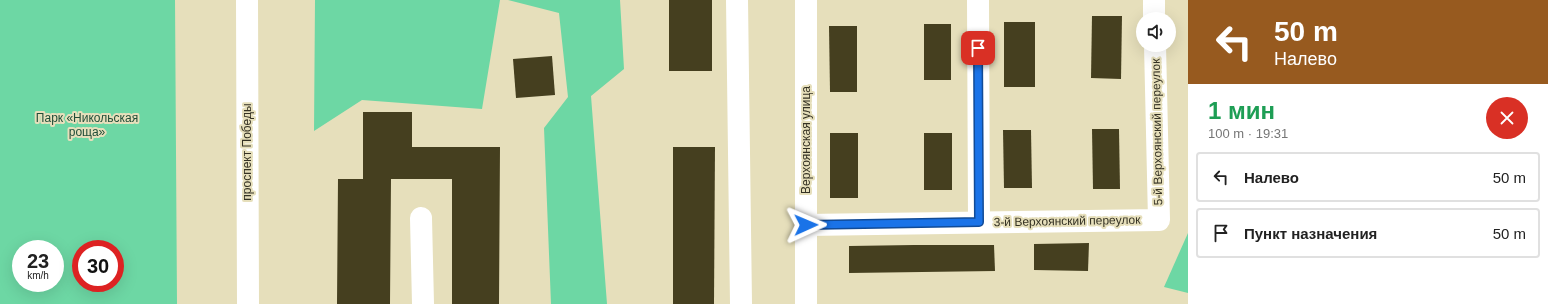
<!DOCTYPE html>
<html lang="ru">
<head>
<meta charset="utf-8">
<style>
	body { margin:0; font-family:Arial,sans-serif; background:#f6f6f6; color:#222; height:100vh; display:flex; flex-direction:column; font-size:15px; white-space:nowrap }
	* { box-sizing:border-box; margin:0 }
	p { font-size:13px; color:#767676 }
	.icon { flex:none; width:22px; height:22px; fill:none; stroke:currentColor; stroke-width:2; stroke-linecap:round; stroke-linejoin:round }
	.map { position:relative; flex:1; overflow:hidden }
	.details { display:flex; flex-direction:column; background:#fff; width:360px }
	.details>* { flex:none }
	.guide { background:#975a1f; color:#fff; overflow:hidden }
	.controls { position:absolute; left:1136px; top:12px; display:grid; gap:8px }
	.controls a { display:grid; place-items:center; width:40px; height:40px; border-radius:50%; background:#fff; box-shadow:0 4px 16px #0002; font-size:20px }
	.speed { position:absolute; left:12px; top:240px; display:flex; gap:8px; font-size:20px; font-weight:700; text-align:center }
	.speed>* { display:grid; place-content:center; width:52px; height:52px; border-radius:50%; background:#fff; box-shadow:0 4px 16px #0002; line-height:1 }
	.speed small { font-size:10px; font-weight:400 }
	.speed .limit { border:6px solid #d22; background:#fff; color:#111 }
	.pin { position:absolute; display:grid; place-items:center; width:34px; height:34px; color:#fff; margin:-17px; border-radius:8px; box-shadow:0 2px 6px #0006 }
	.me { position:absolute; width:44px; margin:-22px; rotate:89deg; stroke-linejoin:round; filter:drop-shadow(0 0 3px #0008) }
	.turn { display:flex; align-items:center; gap:14px; height:84px; padding:0 20px; font-size:18px }
	.turn .icon { width:52px; height:52px; stroke-width:2.5 }
	.turn b { display:block; font-size:28px; line-height:34px }
	.round { display:grid; place-items:center; flex:none; width:42px; height:42px; border-radius:21px; background:#f6f6f6 }
	.overview { display:flex; align-items:center; justify-content:space-between; height:68px; padding:0 20px }
	h1 { font-size:24px; font-weight:800; line-height:30px; color:#1e9e55 }
	ul { padding:0; list-style:none }
	li { display:flex; align-items:center; gap:12px; height:50px; margin:0 8px 6px; padding:0 12px; border:2px solid #e0e0e0; border-radius:4px }
	li div { flex:1 }
	li b { display:block; font-size:15px }
	li em { font-style:normal }
	main { display:flex; flex:1; min-height:0 }
	.map>svg:first-child { display:block }
	.green { fill:#6dd7a4; fill-rule:evenodd }
	.building { fill:#453f1f }
	.lines { fill:none; stroke-linecap:round; stroke-linejoin:round }
	.minor { stroke:#fff; stroke-width:22 }
	.major { stroke:#fff; stroke-width:22 }
	.route-casing { stroke:#114b97; stroke-width:10 }
	.route { stroke:#1a73e8; stroke-width:7 }
	.labels { text-anchor:middle; dominant-baseline:central; stroke-width:4; stroke-linejoin:round; paint-order:stroke }
	.park-label { font-size:12px; fill:#204d38; stroke:#e6dfbb }
	.street-label { font-size:12px; fill:#353224; stroke:#e6dfbb }
</style>
</head>
<body>
<main>
<div class="map">
<svg width="1188" height="304" viewBox="0 0 1188 304">
	<rect width="100%" height="100%" fill="#e6dfbb"/>
	<g class="green">
		<path d="M0,0H175L177,304H0ZM21,249H55V283H21ZM81,249H115V283H81Z"/>
		<polygon points="315,0 500,0 482,109 362,100 314,131"/>
		<polygon points="508,0 620,0 624,69 591,96 607,304 551,304 544,128 568,97 559,13"/>
		<polygon points="1188,233 1188,293 1164,287"/>
	</g>
	<g class="building">
		<rect x="669" y="0" width="43" height="71"/>
		<polygon points="1092,16 1122,16 1121,79 1091,78"/>
		<rect x="1004" y="22" width="31" height="65"/>
		<rect x="924" y="24" width="27" height="56"/>
		<polygon points="829,26 857,26 857,92 830,92"/>
		<polygon points="552,56 555,95 516,98 513,59"/>
		<polygon points="363,112 412,112 412,147 500,147 499,304 452,304 452,179 391,179 390,304 337,304 338,179 363,179"/>
		<polygon points="1092,129 1119,129 1120,189 1093,189"/>
		<polygon points="1003,130 1031,130 1032,188 1004,188"/>
		<rect x="830" y="133" width="28" height="65"/>
		<rect x="924" y="133" width="28" height="57"/>
		<polygon points="673,147 715,147 714,304 673,304"/>
		<polygon points="1089,243 1088,271 1034,270 1034,244"/>
		<polygon points="914,245 994,245 995,271 849,273 849,246"/>
	</g>
	<g class="lines">
		<g class="minor">
			<polyline points="737,0 741,304"/>
			<polyline points="806,0 806,304"/>
			<polyline points="978,0 979,222"/>
			<polyline points="1154,0 1154,19"/>
			<polyline points="421,218 423,304"/>
			<polyline points="806,225 1159,220 1155,45"/>
		</g>
		<polyline class="major" points="247,0 248,304"/>
	</g>
	<g class="lines">
		<g class="route-casing">
			<polyline id="route" points="806,225 979,222 978,48"/>
		</g>
		<use href="#route" class="route"/>
	</g>
	<g class="labels">
		<g class="park-label">
			<text x="87" y="118">Парк «Никольская<tspan x="87" dy="14">роща»</tspan></text>
		</g>
		<g class="street-label">
			<text transform="translate(1157 132) rotate(-91)">5-й Верхоянский переулок</text>
			<text transform="translate(806 140) rotate(-90)">Верхоянская улица</text>
			<text transform="translate(247 152) rotate(-90)">проспект Победы</text>
			<text transform="translate(1067 221) rotate(-1)">3-й Верхоянский переулок</text>
		</g>
	</g>
</svg>
<div class="controls">
<a><svg class="icon" aria-label="sound" viewBox="0 0 24 24"><path d="M4 9h4l5-4v14l-5-4H4zM17 9q2 3 0 6"/></svg></a>
</div>
<div class="speed"><div>23<small>km/h</small></div><div class="limit">30</div></div>
<div class="pin" style="left:978px;top:48px;background:#d93025"><svg class="icon" aria-label="arrive" viewBox="0 0 24 24"><path d="M6 21V4h12l-3 4 3 4H6"/></svg></div>
<svg class="me" style="left:806px;top:225px" viewBox="-20 -20 40 40"><path d="M0-17L14 15 0 8-14 15z" fill="#1a73e8" stroke="#fff" stroke-width="4"/></svg>
</div>
<section class="details">
<div class="guide">
<div class="turn"><svg class="icon" aria-label="left" viewBox="0 0 24 24"><path d="M17 20v-9H6M10 6l-5 5 5 5"/></svg><div><b>50 m</b>Налево</div></div>
</div>
<div class="overview"><div><h1>1 мин</h1><p>100 m · 19:31</p></div><a class="round" style="background:#d93025;color:#fff"><svg class="icon" aria-label="close" viewBox="0 0 24 24"><path d="M6 6l12 12M18 6L6 18"/></svg></a></div>
<ul>
<li><svg class="icon" aria-label="left" viewBox="0 0 24 24"><path d="M17 20v-9H6M10 6l-5 5 5 5"/></svg><div><b>Налево</b></div><em>50 m</em></li>
<li><svg class="icon" aria-label="arrive" viewBox="0 0 24 24"><path d="M6 21V4h12l-3 4 3 4H6"/></svg><div><b>Пункт назначения</b></div><em>50 m</em></li>
</ul>
</section>
</main>
</body>
</html>
